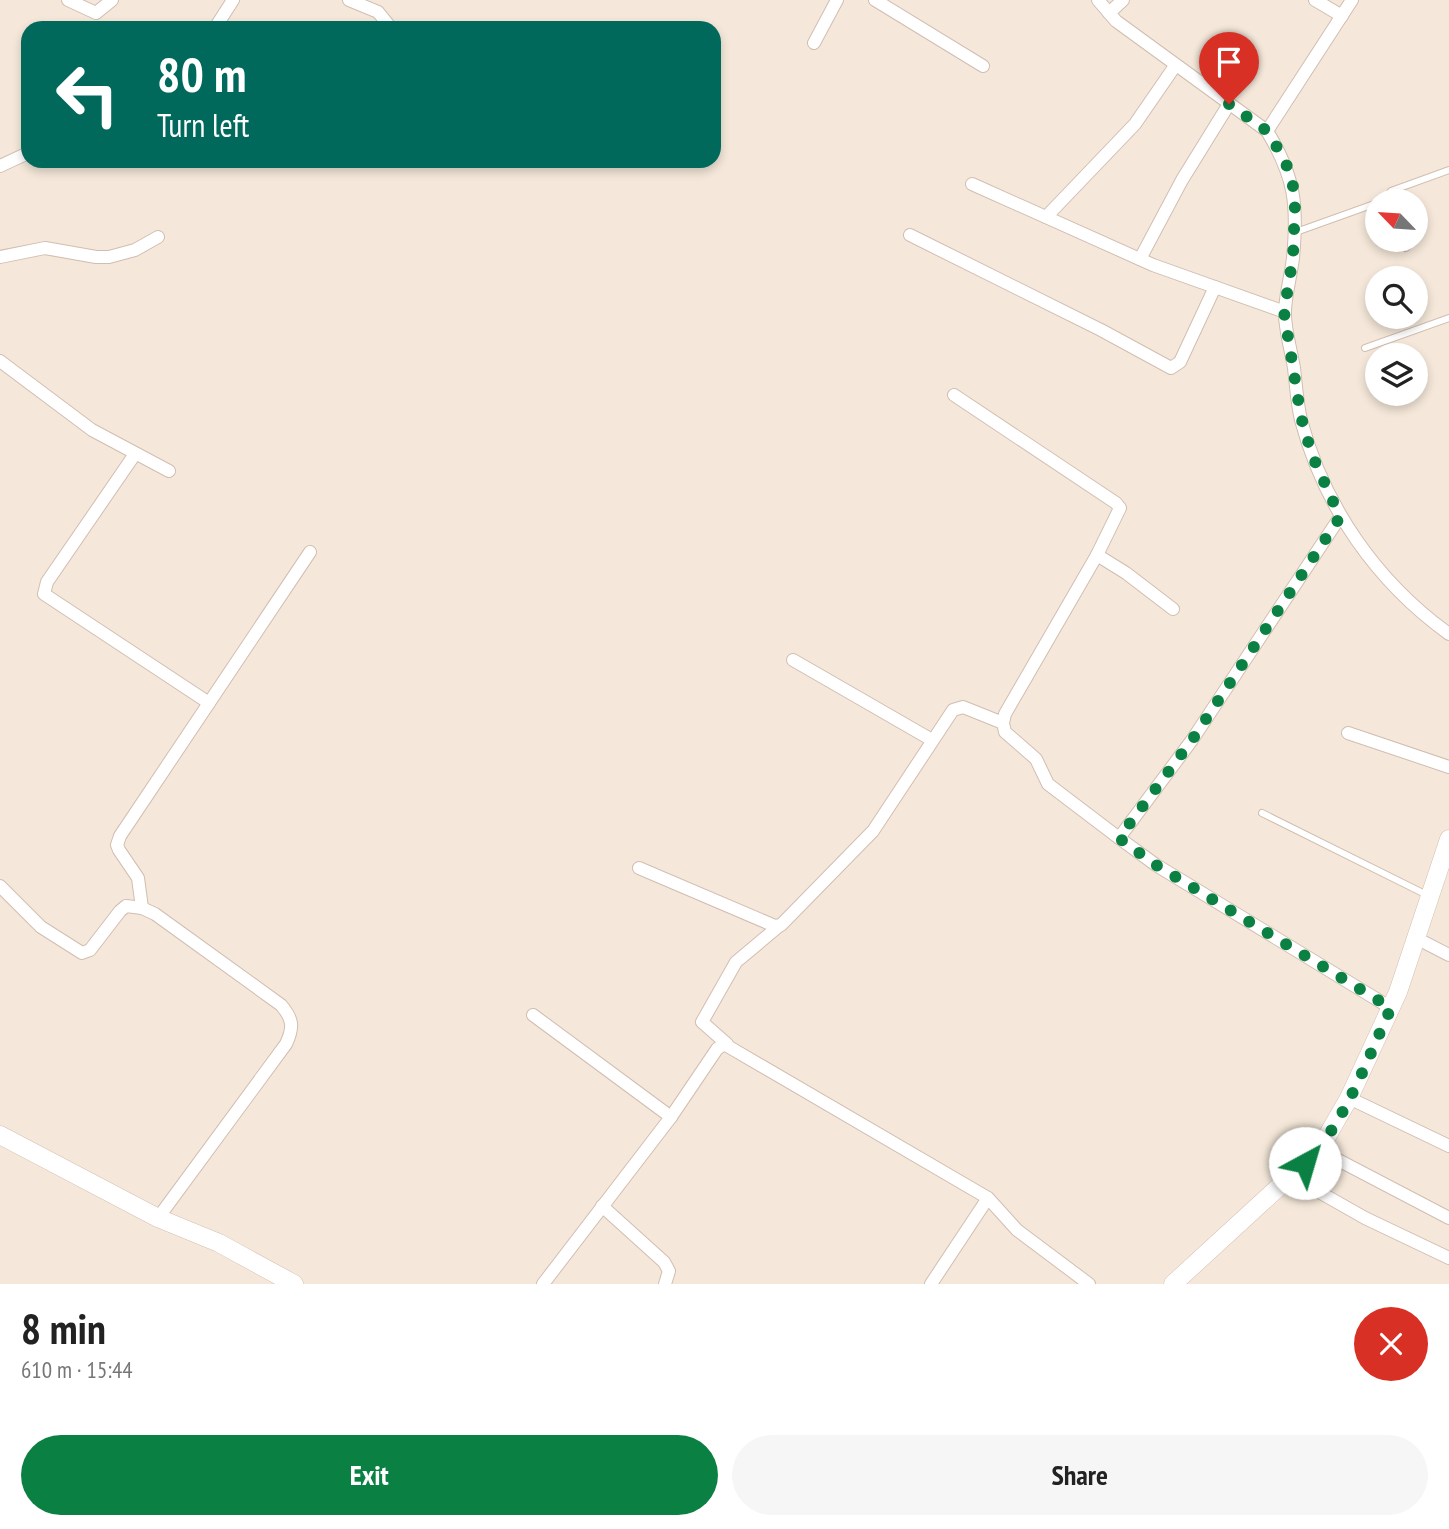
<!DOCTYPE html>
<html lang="en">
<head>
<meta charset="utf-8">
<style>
	body { margin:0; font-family:"PT Sans Narrow",sans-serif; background:#f6f6f6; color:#222; height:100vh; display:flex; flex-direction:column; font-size:26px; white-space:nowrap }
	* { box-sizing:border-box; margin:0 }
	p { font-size:23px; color:#767676 }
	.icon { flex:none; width:38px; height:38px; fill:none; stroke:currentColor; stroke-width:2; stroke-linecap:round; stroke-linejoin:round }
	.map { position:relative; height:1284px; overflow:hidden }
	.drawer { display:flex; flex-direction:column; background:#fff; flex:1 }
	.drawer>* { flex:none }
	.hud { position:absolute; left:21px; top:21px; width:700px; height:147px; border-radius:21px; box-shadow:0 4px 10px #0003; background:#00695c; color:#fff; overflow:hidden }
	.needle { width:46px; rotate:295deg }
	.tools { position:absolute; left:1365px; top:189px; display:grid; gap:14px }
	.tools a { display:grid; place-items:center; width:63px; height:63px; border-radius:50%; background:#fff; box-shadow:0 4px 10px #0003; font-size:35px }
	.pin { position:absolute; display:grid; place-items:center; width:60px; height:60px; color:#fff; margin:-72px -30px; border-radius:50% 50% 50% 0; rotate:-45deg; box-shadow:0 0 7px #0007 }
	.pin .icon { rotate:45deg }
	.me { position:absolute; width:77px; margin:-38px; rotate:39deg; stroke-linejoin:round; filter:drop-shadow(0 0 5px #0008) }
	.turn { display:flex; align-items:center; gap:24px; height:147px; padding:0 21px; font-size:32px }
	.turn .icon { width:91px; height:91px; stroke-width:2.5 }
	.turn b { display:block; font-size:49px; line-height:60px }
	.round { display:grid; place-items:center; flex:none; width:74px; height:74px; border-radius:37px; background:#f6f6f6 }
	.headline { display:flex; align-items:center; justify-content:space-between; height:119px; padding:0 21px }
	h1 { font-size:42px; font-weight:800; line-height:52px }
	.cta { display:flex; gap:14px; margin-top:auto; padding:14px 21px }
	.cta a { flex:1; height:80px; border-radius:42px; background:#0b8043; color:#fff; font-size:28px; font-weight:800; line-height:80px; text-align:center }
	.cta a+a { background:#f6f6f6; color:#222 }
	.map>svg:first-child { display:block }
	.residential { fill:#f5e8da; fill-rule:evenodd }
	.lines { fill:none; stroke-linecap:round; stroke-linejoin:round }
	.lane-casing { stroke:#d1beb0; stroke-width:8 }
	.street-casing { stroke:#d1beb0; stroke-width:14 }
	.secondary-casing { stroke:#d6c0b0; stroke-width:19 }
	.lane { stroke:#fff; stroke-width:6 }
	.street { stroke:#fff; stroke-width:12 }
	.secondary { stroke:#fff; stroke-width:18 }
	.route { stroke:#0b8043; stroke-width:12; stroke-dasharray:0 21.6 }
</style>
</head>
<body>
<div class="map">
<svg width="1449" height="1284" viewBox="0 0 1449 1284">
	<rect width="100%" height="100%" fill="#fdf6ec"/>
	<path class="residential" d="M0,0H1449V1284H0ZM28,28H714V161H28ZM1377,201H1416V240H1377ZM1377,278H1416V317H1377ZM1377,355H1416V394H1377Z"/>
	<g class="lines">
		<g class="lane-casing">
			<g id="lane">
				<polyline points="1385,201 1391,191 1449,170"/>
				<polyline points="1296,232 1377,203"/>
				<polyline points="1403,240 1406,248"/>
				<polyline points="1365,348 1449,318"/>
				<polyline points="1262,813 1427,895"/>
			</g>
		</g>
		<g class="street-casing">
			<g id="street">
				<polyline points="68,0 96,13 112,0"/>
				<polyline points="349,0 378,12 391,28"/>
				<polyline points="875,0 983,66"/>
				<path d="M1098,0L1116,21L1267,131C1295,177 1298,205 1293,258C1291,275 1286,292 1285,310C1284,328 1291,349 1294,368C1296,385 1297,403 1301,420C1324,507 1377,582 1449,634"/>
				<polyline points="1315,0 1342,16"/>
				<polyline points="1109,13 1123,0"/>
				<polyline points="215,28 233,0"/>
				<polyline points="814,43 837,0"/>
				<polyline points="1267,131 1352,0"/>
				<polyline points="0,166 28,153"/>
				<polyline points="972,184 1153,265 1285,312"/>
				<polyline points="1046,217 1135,124 1175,66"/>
				<polyline points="910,235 1101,330 1171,368 1180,362 1215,287"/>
				<polyline points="0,257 45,248 96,257 109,257 135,250 158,237"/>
				<polyline points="1140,259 1182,180 1229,104"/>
				<polyline points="0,361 92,430 169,471"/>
				<polyline points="954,395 1116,503 1120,508 1097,555 1005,714 1003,723 1005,732 1036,759 1048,784 1119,838 1156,865 1391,1008"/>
				<polyline points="135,454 47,582 44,594 209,703"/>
				<polyline points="1097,555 1126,573 1173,609"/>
				<polyline points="793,660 932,740"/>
				<polyline points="1348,733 1449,767"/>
				<polyline points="1119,838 1192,740 1340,517"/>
				<polyline points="639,868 775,926 781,925 873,831 953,710 963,707 1003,723"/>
				<path d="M0,886L41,927L82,953L90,950L120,911L126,906L142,908L155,914L281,1005C293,1019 294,1027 286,1044L158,1218"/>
				<polyline points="142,908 138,878 119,850 117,845 120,836 310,552"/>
				<polyline points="1416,938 1449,955"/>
				<polyline points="533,1015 671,1117"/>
				<polyline points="727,1044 702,1022 736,962 779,926"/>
				<polyline points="1349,1098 1449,1146"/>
				<polyline points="1319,1150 1449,1218"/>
				<polyline points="1291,1176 1365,1218 1449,1258"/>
				<polyline points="602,1206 664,1262 669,1271 665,1284"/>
				<polyline points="543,1284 671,1117 717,1049 724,1044 988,1198 1017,1230 1089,1284"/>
				<polyline points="931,1284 988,1198"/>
			</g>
		</g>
		<g class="secondary-casing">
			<g id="secondary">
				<polyline points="0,1135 158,1218 219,1243 294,1284"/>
				<polyline points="1173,1284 1319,1150 1349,1098 1398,992 1449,839"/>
			</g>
		</g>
		<use href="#lane" class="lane"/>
		<use href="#street" class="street"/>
		<use href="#secondary" class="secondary"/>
	</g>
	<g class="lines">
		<path class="route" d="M1229,104L1267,131L1283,157L1292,178L1295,204L1293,257L1284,312L1301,417L1312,455L1340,517L1192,740L1119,838L1156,865L1391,1008C1368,1057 1344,1126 1305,1163"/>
	</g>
</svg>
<div class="tools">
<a><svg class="needle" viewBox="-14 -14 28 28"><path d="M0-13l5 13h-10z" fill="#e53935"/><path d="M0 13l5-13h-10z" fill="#767676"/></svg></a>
<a><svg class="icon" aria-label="search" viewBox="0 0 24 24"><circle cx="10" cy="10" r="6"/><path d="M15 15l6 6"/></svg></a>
<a><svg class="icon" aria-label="layers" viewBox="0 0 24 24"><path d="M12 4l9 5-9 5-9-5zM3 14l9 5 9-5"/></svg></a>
</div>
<div class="pin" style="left:1229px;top:104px;background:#d93025"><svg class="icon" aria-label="arrive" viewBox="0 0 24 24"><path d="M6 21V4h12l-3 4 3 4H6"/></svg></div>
<svg class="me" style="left:1305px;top:1163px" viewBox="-20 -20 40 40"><circle r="19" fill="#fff"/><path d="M0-13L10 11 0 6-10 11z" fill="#0b8043"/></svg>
<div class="hud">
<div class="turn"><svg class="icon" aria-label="left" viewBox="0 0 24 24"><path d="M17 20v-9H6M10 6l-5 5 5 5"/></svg><div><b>80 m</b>Turn left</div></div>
</div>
</div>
<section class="drawer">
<div class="headline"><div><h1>8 min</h1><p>610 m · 15:44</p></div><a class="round" style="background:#d93025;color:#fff"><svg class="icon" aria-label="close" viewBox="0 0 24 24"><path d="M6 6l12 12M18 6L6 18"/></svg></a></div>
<div class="cta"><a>Exit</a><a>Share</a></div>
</section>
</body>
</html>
